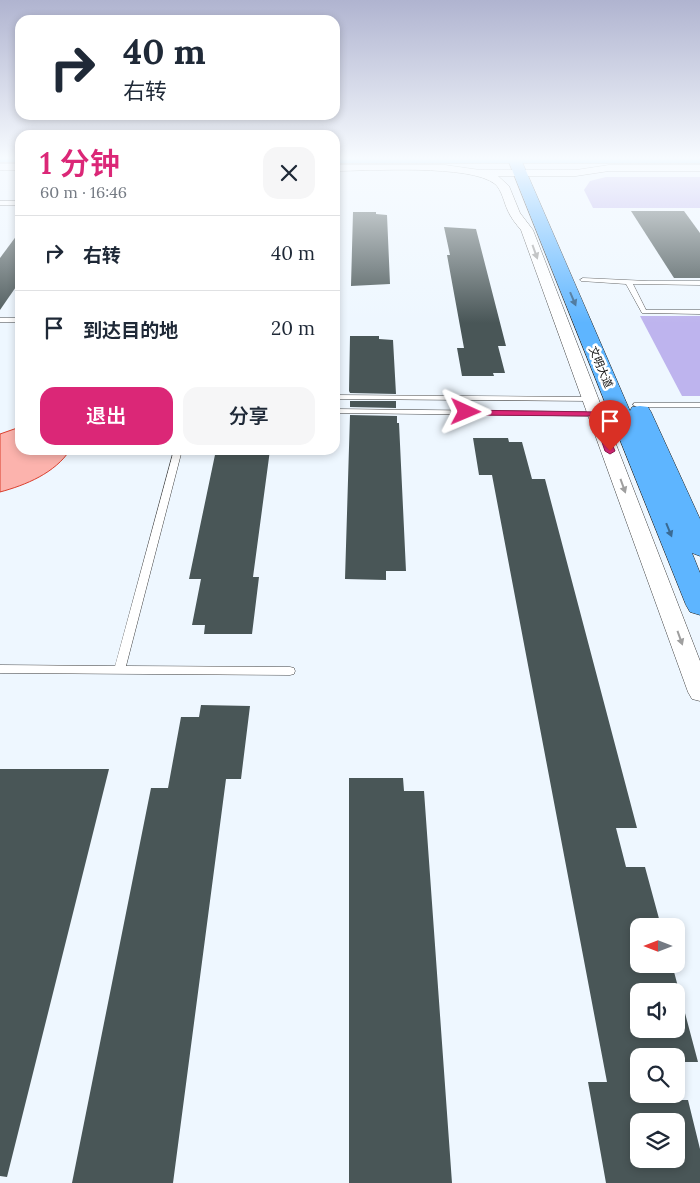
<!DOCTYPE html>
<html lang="zh">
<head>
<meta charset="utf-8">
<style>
	body { margin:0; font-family:Lora,"Noto Sans SC",serif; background:#f6f6f7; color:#1f2937; height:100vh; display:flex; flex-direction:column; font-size:19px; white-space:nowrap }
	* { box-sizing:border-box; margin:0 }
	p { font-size:16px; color:#747a83 }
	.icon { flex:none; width:28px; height:28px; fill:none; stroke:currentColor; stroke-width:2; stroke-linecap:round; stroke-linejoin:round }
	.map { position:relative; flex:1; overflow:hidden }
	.side { position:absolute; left:15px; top:130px; width:325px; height:325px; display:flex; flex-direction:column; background:#fff; border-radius:15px; box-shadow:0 2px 8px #0003 }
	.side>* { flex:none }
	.banner { position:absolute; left:15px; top:15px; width:325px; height:105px; border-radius:15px; box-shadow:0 2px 8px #0003; background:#fff; color:#1f2937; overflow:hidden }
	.needle { width:32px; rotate:270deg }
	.tools { position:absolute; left:630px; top:918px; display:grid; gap:10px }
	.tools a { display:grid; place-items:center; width:55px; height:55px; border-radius:10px; background:#fff; box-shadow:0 2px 8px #0003; font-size:25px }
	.pin { position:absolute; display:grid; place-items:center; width:42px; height:42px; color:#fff; margin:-51px -21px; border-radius:50% 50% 50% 0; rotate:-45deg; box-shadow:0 0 5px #0007 }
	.pin .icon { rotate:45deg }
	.me { position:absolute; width:55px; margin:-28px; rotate:91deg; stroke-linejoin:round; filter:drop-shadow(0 0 4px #0008) }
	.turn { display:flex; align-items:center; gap:18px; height:105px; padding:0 25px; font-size:22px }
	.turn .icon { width:65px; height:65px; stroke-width:2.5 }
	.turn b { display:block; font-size:35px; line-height:42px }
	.round { display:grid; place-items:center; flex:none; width:52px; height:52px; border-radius:15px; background:#f6f6f7 }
	.summary { display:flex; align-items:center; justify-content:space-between; height:85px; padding:0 25px }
	h1 { font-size:30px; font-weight:600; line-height:38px; color:#db2777 }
	.cta { display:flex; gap:10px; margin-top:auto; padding:10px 25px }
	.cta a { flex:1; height:58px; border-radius:15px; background:#db2777; color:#fff; font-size:20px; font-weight:600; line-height:58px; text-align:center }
	.cta a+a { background:#f6f6f7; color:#1f2937 }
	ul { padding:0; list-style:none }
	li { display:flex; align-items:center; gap:15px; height:75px; padding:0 25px; border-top:1px solid #e0e1e3 }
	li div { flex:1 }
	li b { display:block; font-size:19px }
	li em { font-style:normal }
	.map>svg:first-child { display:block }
	.green { fill:#beb4ee }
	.water { fill:#fcb3ad; stroke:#da3f2d }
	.building { fill:#495657; fill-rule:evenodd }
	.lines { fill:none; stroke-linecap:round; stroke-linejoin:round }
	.service-casing { stroke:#414141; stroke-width:1 }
	.minor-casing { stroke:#414141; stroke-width:1 }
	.primary-casing { stroke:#1f1f1f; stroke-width:1 }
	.trunk-casing { stroke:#1f1f1f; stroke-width:1 }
	.service { fill:#fff; fill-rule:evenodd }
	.minor { fill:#fff; fill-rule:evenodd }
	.primary { fill:#5eb5ff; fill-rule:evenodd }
	.trunk { fill:#5cf; fill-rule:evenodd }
	.oneway { fill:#9f9f9f }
	.oneway2 { fill:#3a6a93 }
	.route { fill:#db2777; stroke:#8e194d }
	.labels { text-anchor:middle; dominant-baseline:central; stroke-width:5; stroke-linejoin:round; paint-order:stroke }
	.far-street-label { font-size:11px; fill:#0e0e0e; stroke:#fff }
</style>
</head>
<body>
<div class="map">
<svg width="700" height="1183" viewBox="0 0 700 1183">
	<rect width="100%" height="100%" fill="#eef7ff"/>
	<g class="green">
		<polygon points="606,177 700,177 700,208 593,208 584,190 590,181"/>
		<polygon points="640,316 700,316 700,396 682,396"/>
	</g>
	<path class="water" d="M20,427V450H70C55,473 26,485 0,492V434Z"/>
	<g class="building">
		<polygon points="631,211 684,211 700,233 700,278 674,278"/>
		<polygon points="353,212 376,212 376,214 387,215 390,284 351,286"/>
		<polygon points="444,227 476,229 506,346 498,346 505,373 493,373 494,376 462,376 457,348 464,348 447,255 450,255"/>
		<polygon points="20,231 20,281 0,310 0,258"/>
		<polygon points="350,336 379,336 379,339 393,340 396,394 350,393 349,391"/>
		<polygon points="350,401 396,401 396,408 350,407"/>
		<polygon points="350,415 397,416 397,423 399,423 406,571 386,571 386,580 345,579"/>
		<path d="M473,438H508L509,442H522L532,479H545L637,828H616L626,867H645L661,926H638L639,964H648L649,968H673L698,1062H676V1056H639V1094H660L661,1100H688L700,1149V1183H606L588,1082H607L492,475H479ZM639,991H676V1029H639ZM639,1121H676V1159H639Z"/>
		<polygon points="216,450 270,450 253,577 259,577 252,634 204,634 205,625 192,625 201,579 189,579"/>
		<polygon points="201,705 250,706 241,779 226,779 173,1183 72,1183 151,788 168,788 181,717 199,717"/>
		<polygon points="0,769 109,769 7,1177 0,1176"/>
		<polygon points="349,778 403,778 404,791 424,791 452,1183 349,1183"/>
	</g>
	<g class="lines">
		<g class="service-casing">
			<g id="service">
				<rect x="0" y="201" width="20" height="4"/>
				<polygon points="583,278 648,281 700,281 700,285 633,284 646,310 700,310 700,314 642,313 626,284 581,281 580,280"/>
				<rect x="0" y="318" width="20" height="4"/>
				<polygon points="335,395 591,397 595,399 591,401 335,399"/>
				<polygon points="634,403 700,403 700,407 637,407 633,405"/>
				<polygon points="335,409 596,412 600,414 596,416 335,413"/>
				<polygon points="174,450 182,450 126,666 290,667 294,668 295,671 294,674 290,675 0,673 0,665 115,666"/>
			</g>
		</g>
		<g class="minor-casing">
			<g id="minor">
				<rect x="0" y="164" width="20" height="6"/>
				<path d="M335,165H445L480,170H576L609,165H700V171H609L576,176H498L509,186L520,213L533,230L700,661V701L692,699L688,692L521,230C516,224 511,218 508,211C504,203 502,190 495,184C470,164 369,171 335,171Z"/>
			</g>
		</g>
		<g class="primary-casing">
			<polygon id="primary" points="507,157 520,157 630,411 632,407 640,406 648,407 651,412 700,519 700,556 692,553 700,573 700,615 690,612 686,605"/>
		</g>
		<g class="trunk-casing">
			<g id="trunk">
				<rect x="0" y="157" width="20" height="5"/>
				<rect x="335" y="157" width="365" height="6"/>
			</g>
		</g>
		<use href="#service" class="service"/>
		<use href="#minor" class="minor"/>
		<use href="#primary" class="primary"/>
		<use href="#trunk" class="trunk"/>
	</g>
	<defs><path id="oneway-solid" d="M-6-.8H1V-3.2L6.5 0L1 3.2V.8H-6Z" transform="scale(1.25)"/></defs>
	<g class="oneway">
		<use href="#oneway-solid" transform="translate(535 252) rotate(70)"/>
		<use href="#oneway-solid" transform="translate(623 486) rotate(70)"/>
		<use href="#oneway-solid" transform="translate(680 638) rotate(70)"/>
	</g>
	<g class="oneway2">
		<use href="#oneway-solid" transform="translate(573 299) rotate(67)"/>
		<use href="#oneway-solid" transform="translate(669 530) rotate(68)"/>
	</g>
	<linearGradient id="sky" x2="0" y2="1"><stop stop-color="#b0b4d0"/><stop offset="0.49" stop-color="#f7fbff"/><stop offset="1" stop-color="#f7fbff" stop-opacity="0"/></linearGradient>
	<rect width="700" height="323" fill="url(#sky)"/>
	<polygon class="route" points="462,410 599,412 615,451 610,454 605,451 593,416 466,415 462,414"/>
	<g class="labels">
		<g class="far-street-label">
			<text transform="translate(601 367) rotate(67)">文明大道</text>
		</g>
	</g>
</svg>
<div class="tools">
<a><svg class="needle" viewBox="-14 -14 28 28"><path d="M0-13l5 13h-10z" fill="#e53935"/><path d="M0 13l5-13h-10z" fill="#747a83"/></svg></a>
<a><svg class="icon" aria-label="sound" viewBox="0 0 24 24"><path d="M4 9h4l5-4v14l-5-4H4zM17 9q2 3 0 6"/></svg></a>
<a><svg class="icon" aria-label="search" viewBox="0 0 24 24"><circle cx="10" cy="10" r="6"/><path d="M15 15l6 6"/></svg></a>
<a><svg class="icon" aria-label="layers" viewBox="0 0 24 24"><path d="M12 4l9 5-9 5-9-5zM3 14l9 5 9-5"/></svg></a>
</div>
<div class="pin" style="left:610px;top:451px;background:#d93025"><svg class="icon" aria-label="arrive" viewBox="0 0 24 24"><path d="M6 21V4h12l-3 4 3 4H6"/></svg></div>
<svg class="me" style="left:466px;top:412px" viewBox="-20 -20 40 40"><path d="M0-17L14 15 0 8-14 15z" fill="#db2777" stroke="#fff" stroke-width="4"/></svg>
<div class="banner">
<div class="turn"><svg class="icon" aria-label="right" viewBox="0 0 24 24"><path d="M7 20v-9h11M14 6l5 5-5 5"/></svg><div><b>40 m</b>右转</div></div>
</div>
<section class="side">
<div class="summary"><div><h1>1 分钟</h1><p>60 m · 16:46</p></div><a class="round"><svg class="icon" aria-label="close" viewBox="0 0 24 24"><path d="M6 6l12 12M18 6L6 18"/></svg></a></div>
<ul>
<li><svg class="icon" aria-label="right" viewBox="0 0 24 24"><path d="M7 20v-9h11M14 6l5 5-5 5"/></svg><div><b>右转</b></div><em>40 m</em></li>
<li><svg class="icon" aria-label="arrive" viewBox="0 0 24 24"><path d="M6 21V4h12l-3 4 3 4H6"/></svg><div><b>到达目的地</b></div><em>20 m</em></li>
</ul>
<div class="cta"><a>退出</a><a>分享</a></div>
</section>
</div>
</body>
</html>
